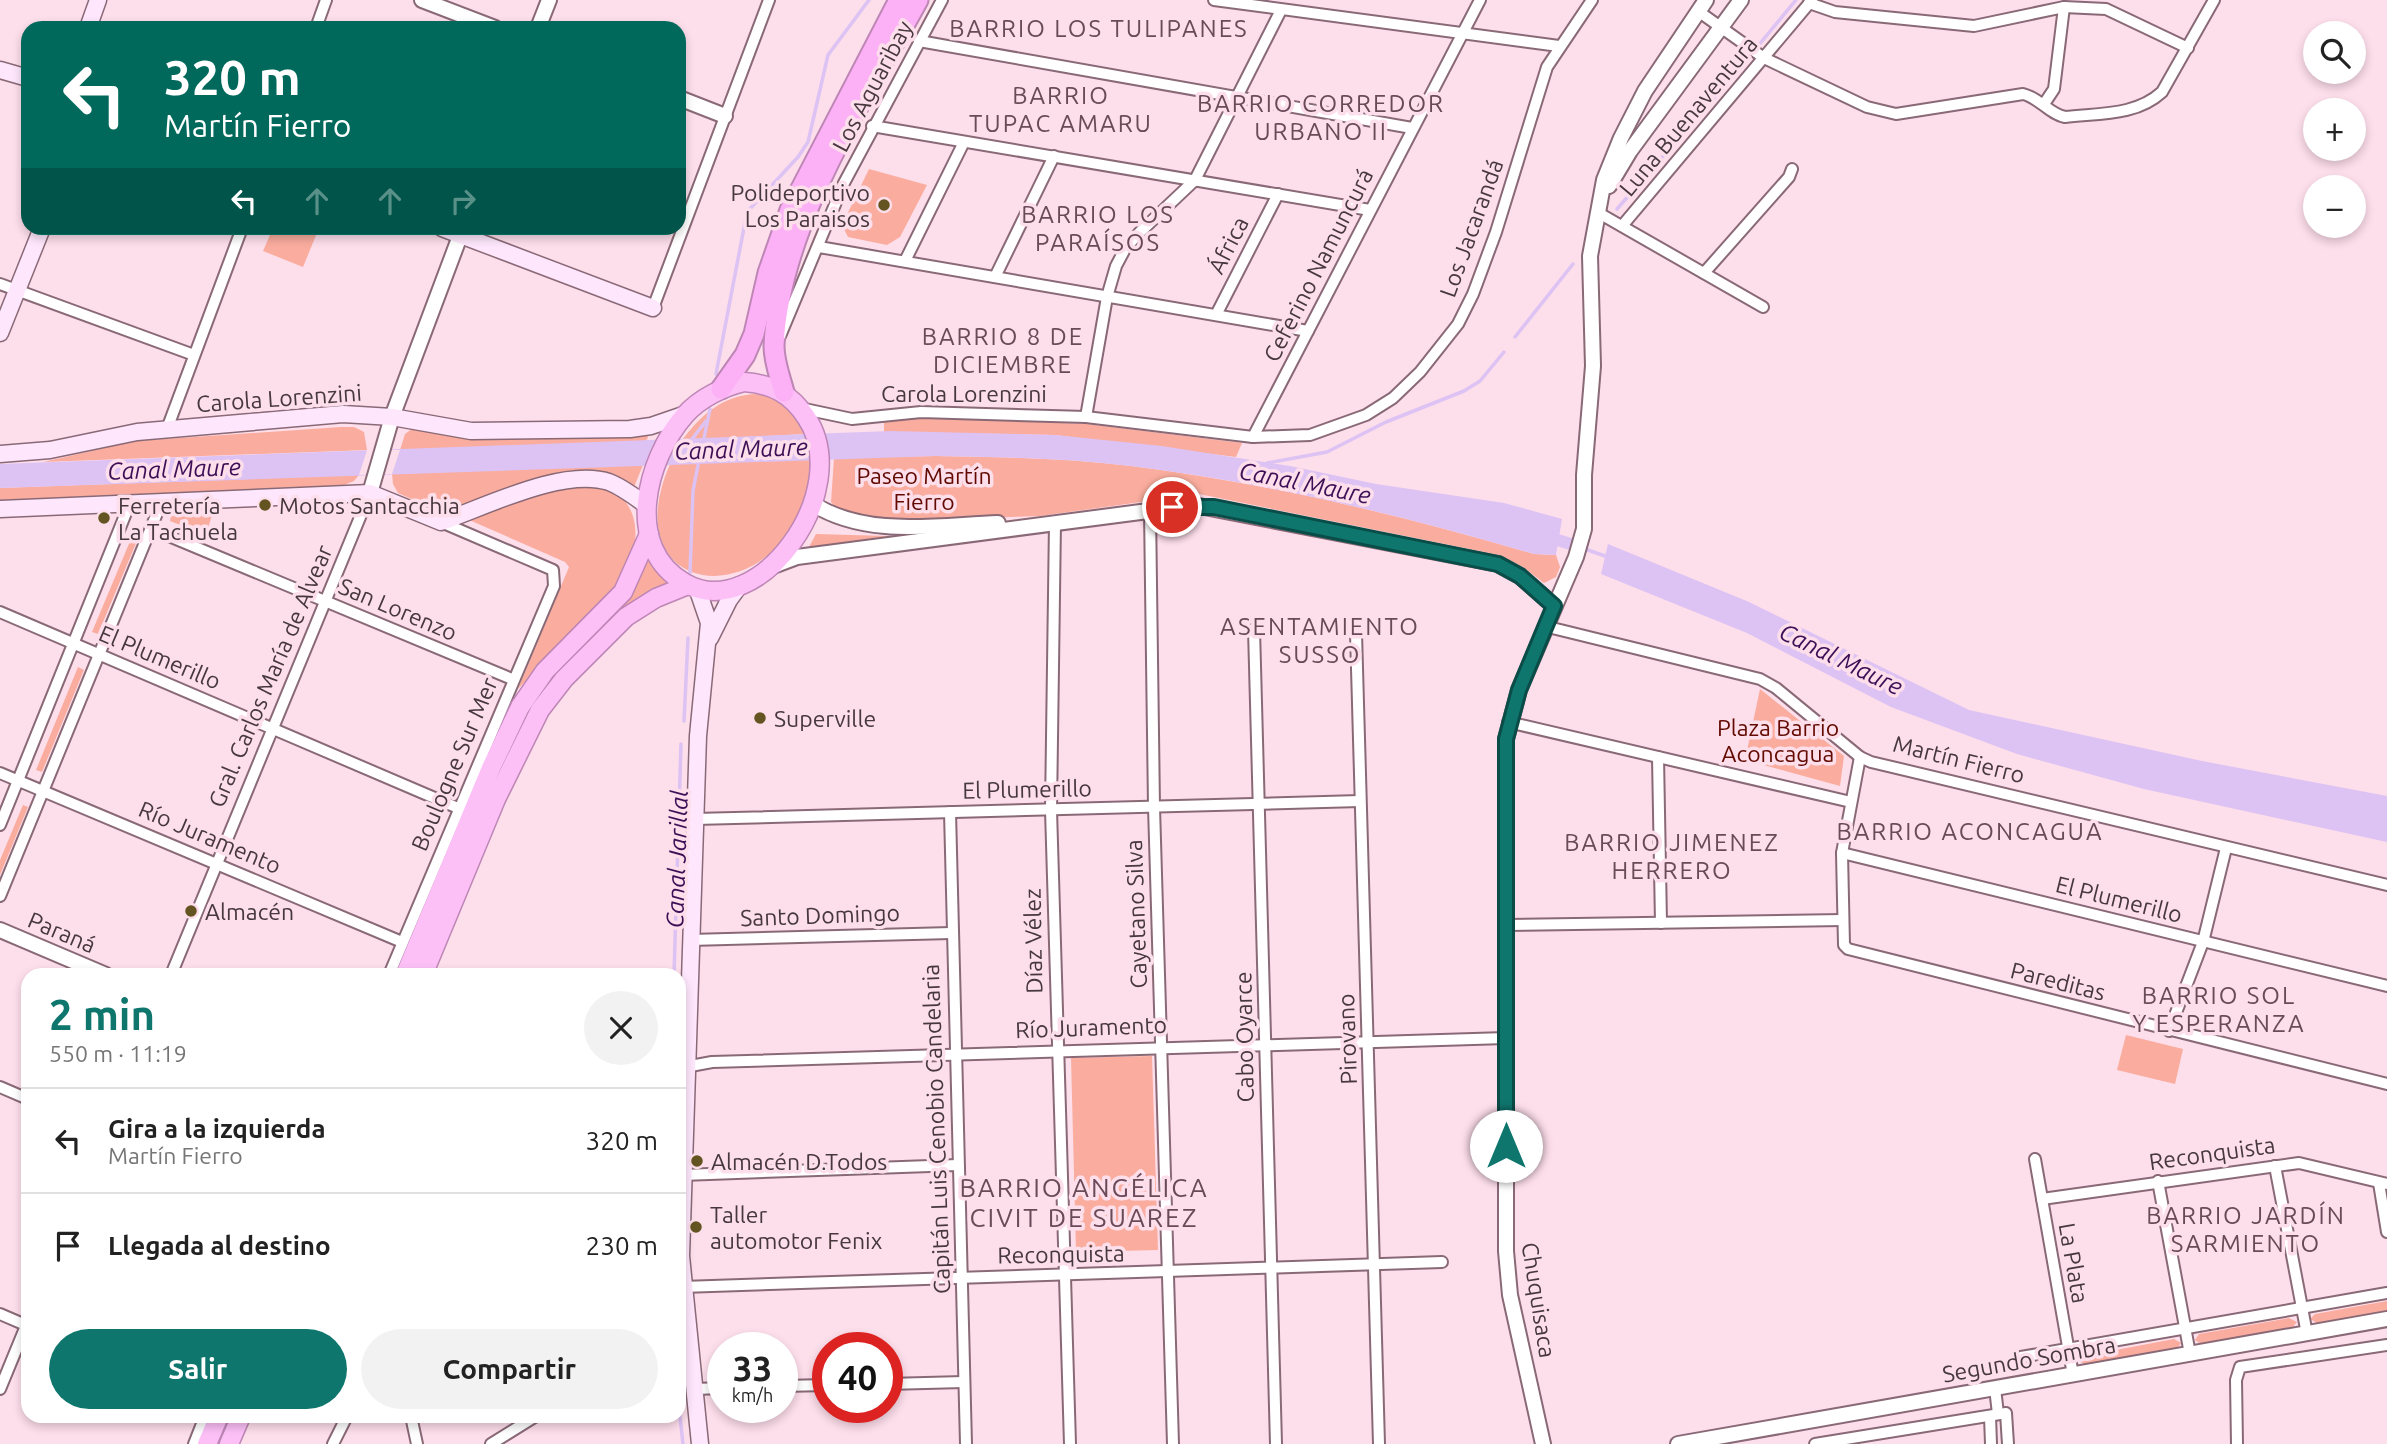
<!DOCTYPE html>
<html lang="es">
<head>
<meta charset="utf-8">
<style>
	body { margin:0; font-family:Ubuntu,sans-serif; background:#f2f2f2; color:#222; height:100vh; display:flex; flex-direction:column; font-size:26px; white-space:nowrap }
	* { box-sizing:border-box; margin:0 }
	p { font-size:23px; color:#767676 }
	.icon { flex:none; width:38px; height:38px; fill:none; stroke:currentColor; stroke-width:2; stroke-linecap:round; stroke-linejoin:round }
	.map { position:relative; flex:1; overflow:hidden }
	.panel { position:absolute; left:21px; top:968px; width:665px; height:455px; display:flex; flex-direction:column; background:#fff; border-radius:21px; box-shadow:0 4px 10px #0003 }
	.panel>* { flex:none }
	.top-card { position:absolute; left:21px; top:21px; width:665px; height:214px; border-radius:21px; box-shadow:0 4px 10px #0003; background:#00695c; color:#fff; overflow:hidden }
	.tools { position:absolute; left:2303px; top:21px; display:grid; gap:14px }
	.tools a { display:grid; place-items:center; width:63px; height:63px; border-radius:50%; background:#fff; box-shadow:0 4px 10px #0003; font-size:35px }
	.speed { position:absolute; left:707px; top:1332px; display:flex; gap:14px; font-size:35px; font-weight:700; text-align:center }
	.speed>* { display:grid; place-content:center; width:91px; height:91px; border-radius:50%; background:#fff; box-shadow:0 4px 10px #0003; line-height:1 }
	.speed small { font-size:18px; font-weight:400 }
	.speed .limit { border:10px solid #d22; background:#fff; color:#111 }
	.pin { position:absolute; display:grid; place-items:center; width:60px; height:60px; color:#fff; margin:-30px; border:4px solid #fff; border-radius:50%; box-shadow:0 2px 7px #0007 }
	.me { position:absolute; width:77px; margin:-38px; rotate:0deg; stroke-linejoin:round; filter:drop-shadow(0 0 5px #0008) }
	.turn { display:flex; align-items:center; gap:24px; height:147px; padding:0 28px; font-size:32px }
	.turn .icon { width:91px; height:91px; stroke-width:2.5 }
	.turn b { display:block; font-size:49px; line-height:60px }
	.lanes { display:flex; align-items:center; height:66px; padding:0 28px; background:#0003; justify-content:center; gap:35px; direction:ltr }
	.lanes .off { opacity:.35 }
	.round { display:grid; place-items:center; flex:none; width:74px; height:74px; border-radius:37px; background:#f2f2f2 }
	.summary { display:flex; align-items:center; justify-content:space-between; height:119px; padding:0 28px }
	h1 { font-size:42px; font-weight:600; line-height:52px; color:#0f766e }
	.primary-button { display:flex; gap:14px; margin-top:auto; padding:14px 28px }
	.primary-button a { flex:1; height:80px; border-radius:42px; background:#0f766e; color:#fff; font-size:28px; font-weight:600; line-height:80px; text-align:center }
	.primary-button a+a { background:#f2f2f2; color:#222 }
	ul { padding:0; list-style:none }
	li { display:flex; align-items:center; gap:21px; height:105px; padding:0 28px; border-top:2px solid #e0e0e0 }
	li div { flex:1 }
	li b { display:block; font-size:26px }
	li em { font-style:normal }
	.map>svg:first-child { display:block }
	.green { fill:#faad9e }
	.water { fill:#ddc2f4 }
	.pier { fill:#fddeeb }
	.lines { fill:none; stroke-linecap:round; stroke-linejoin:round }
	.stream { stroke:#ddc2f4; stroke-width:3.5 }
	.canal { stroke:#ddc2f4; stroke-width:12 }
	.minor-casing { stroke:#8a6977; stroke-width:14 }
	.tertiary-casing { stroke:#8a6977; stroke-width:18 }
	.secondary-casing { stroke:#8a6977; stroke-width:19 }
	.trunk-casing { stroke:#bd86b5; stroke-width:21 }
	.motorway-casing { stroke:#bd86b5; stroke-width:23 }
	.minor { stroke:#fff; stroke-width:10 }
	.tertiary { stroke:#fff; stroke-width:14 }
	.secondary { stroke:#fee7fc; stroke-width:16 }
	.trunk { stroke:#fcc0f7; stroke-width:18 }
	.motorway { stroke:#fcb0f5; stroke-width:19 }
	.route-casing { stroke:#0a4d48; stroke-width:18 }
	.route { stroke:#0f766e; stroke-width:12 }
	.poi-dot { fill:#635421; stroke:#fddeeb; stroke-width:2.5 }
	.labels { text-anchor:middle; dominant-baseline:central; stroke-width:7; stroke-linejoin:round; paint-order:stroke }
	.street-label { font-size:23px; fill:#47383e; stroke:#fddeeb }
	.poi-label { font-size:23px; fill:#47383e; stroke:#fddeeb; text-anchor:start }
	.park-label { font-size:23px; fill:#620a01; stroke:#fddeeb }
	.neighbourhood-label { font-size:24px; letter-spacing:2px; fill:#6a4a58; stroke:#fddeeb }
	.water-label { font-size:24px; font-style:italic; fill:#3c0f56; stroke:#fddeeb }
	.quarter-label { font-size:26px; letter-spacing:2px; fill:#6a4a58; stroke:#fddeeb }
</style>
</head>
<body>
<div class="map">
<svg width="2387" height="1444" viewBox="0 0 2387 1444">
	<rect width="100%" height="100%" fill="#fddeeb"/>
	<g class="green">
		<polygon points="869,169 927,185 900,237 887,245 848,237 842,225"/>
		<polygon points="273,228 319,228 303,267 263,251"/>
		<path d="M755,394C782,396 795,412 806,434L682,440C701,415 722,396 755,394Z"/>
		<polygon points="926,418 1087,424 1242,443 1236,457 1055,435 884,432 884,420"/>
		<polygon points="341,427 354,427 364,432 367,450 43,462 135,441"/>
		<polygon points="413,428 647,434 648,437 646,441 400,450 405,434"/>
		<path d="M935,456C1000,457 1066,458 1131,466C1268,483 1401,515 1534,554L1556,555L1560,567L1556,577L1544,583L1523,567L1499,555L1199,494L1040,516L925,520H881L839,511L831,502L834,458Z"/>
		<path d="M811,459C802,618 607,610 670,464Z"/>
		<polygon points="643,465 634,487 612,477 445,514 398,493 393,484 392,474"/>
		<polygon points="359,475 354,481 342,486 0,501 0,488"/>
		<path d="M566,487C578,487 593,484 604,488C648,501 640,560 616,588C587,625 550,656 518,689L569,567L565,562L467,519Z"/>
		<polygon points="212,515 206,535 170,521 171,516"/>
		<polygon points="136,527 142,529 98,634 92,632"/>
		<polygon points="816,534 887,536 887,540 809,547"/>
		<polygon points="649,559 671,587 634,600 604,628 600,624 629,594"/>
		<polygon points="78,667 84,670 42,772 36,770"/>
		<polygon points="1760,689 1844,756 1840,786 1745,760"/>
		<polygon points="23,805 28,807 0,875 0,860"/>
		<polygon points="2126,1035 2183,1049 2175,1084 2117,1070"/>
		<polygon points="1152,1056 1158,1250 1076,1252 1071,1058"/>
		<polygon points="2387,1301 2387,1311 2317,1323 2310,1319 2315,1314"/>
		<polygon points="2289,1318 2297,1322 2292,1328 2201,1344 2195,1340 2199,1334"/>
		<polygon points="2174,1339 2181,1343 2176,1350 2085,1365 2079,1361 2084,1356"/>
	</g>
	<g class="water">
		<path d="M891,431L1055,435L1162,446L1290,466L1376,484L1504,503L1562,519L1556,555L1534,554C1402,515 1268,483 1131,466C1066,458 1000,457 935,456L0,488V464Z"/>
		<polygon points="1608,544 1749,602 1969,710 2202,761 2387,796 2387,842 2144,789 2017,754 1891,707 1747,633 1601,574"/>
	</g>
	<polygon class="pier" points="367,450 400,450 392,474 359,475"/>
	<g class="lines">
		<g class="stream">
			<polyline points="1758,46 1796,0"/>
			<polyline points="1617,209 1746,61"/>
			<polyline points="1515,337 1573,264"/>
			<polyline points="716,374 747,212 798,157 808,142 828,55 869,0"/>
			<polyline points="689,443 706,421"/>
			<polyline points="703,443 710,409"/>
			<polyline points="1267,463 1327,452 1386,422 1464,391 1480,381 1504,352"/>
			<polyline points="1582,548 1608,557"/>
			<polyline points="690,573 693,491 699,460"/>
			<polyline points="684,721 688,638"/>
			<polyline points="674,975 681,744"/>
			<polyline points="679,1408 683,1444"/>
		</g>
		<polyline class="canal" points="1545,536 1580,547"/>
		<g class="minor-casing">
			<g id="minor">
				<polyline points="1214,0 1559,46"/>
				<polyline points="1809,3 1835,12 1974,26 2064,7 2106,9 2188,48"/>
				<path d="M1698,11L1764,58L1867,107L1896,114L2023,94C2040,98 2049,114 2065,117C2099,113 2136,116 2162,92L2214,0"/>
				<polyline points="316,28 326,0"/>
				<polyline points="919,41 1412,128"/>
				<polyline points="2044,104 2054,89 2064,7"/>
				<polyline points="872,126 1370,210"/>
				<polyline points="1597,212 1763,307"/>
				<polyline points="1622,226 1812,0"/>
				<polyline points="819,247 1308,331"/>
				<polyline points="905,261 964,142"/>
				<polyline points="1704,273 1789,177 1792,169"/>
				<polyline points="995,277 1054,156"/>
				<polyline points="0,284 194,355"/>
				<polyline points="653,308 769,0"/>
				<polyline points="1216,315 1278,194"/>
				<polyline points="780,336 844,183 942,0"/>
				<polyline points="800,408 852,419 921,412 1086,417 1253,437 1310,435 1366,415 1393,398 1420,372 1458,324 1473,294 1496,232 1547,67 1592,0"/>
				<polyline points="1086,417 1107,297 1116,266 1125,249 1139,233 1195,180 1281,10"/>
				<polyline points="167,429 242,228"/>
				<polyline points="1253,437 1480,0"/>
				<polyline points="1150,510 1154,807 1173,1444"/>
				<polyline points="1055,522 1051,810 1070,1444"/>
				<polyline points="152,529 512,679"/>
				<polyline points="0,612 458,808"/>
				<polyline points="1544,626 1760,679 1776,688 1860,757 1871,762 2387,885"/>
				<polyline points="1254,629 1276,1444"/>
				<polyline points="1356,633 1379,1444"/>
				<polyline points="1508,722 1851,802"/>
				<polyline points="1658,757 1661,923"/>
				<polyline points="1860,757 1842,853 1844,945 1848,949 2387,1084"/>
				<polyline points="0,773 402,942"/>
				<polyline points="950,812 966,1444"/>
				<polyline points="695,819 1360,801"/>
				<polyline points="0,825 130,503"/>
				<polyline points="1842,853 2387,986"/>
				<polyline points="0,896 162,501"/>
				<polyline points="1506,925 1843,920"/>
				<polyline points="690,940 951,933"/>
				<polyline points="171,975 370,493"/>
				<polyline points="389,975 554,586 553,570 441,522"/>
				<polyline points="2169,1031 2203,942 2226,848"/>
				<polyline points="685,1067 712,1062 1506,1038"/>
				<polyline points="0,1087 28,1099"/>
				<polyline points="2035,1159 2073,1375"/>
				<polyline points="2275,1166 2307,1334"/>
				<polyline points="682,1175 958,1165"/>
				<polyline points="2158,1181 2190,1354"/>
				<polyline points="2379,1183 2387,1232"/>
				<polyline points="2042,1199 2299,1163 2387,1184"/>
				<polyline points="682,1287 1442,1262"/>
				<polyline points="0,1314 28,1326"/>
				<polyline points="2021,1357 2387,1293"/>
				<polyline points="887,1384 964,1382"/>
				<polyline points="782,1386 828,1385"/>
				<polyline points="1995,1388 1998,1414"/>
				<polyline points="0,1389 28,1321"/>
				<polyline points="694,1389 723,1388"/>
				<polyline points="411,1416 417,1444"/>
				<polyline points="1990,1416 1991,1444"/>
				<polyline points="194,1444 205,1416"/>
				<polyline points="333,1444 347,1416"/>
				<polyline points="491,1444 536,1416"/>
				<polyline points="1815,1444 2006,1413 2008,1444"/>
				<polyline points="2237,1444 2236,1380 2240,1367 2387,1345"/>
			</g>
		</g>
		<g class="tertiary-casing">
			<g id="tertiary">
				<polyline points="422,0 495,28"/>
				<polyline points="538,28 549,0"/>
				<polyline points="679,98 725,116"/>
				<polyline points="1609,186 1630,151 1741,0"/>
				<polyline points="370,493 392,417 463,228"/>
				<path d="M813,504C867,538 937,525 998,523"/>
				<polyline points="773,566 797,557 1194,505 1498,564 1520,576 1554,606"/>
				<polyline points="0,930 106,975"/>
				<polyline points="1543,1444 1510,1295 1506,1251 1506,739 1519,690 1576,557 1584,529 1584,475 1593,366 1590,256 1604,180 1621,138 1645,91 1706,0"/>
				<polyline points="1678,1444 2387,1319"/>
			</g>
		</g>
		<g class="secondary-casing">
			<g id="secondary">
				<polyline points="88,28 98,0"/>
				<polyline points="0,70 28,78"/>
				<polyline points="442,228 653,308"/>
				<polyline points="0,333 42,228"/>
				<polyline points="0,454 50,450 137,432 343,414 392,417 471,431 630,429 651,426 686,414"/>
				<path d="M0,509L370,493L441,522C485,507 563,467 609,482C622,487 635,497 646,505"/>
				<polyline points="697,588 709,623 698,736 681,1256 700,1444"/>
				<polyline points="710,638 729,600 740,585"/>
			</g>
		</g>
		<g class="trunk-casing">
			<g id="trunk">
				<path d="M744,382C772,384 791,394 806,417C856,490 758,625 685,583C623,548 646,459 685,415C700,398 723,387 744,382Z"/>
				<polyline points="405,975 491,768 520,707 545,671 623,592 649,534"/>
				<polyline points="423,975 496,799 540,710 564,679 626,617 656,598 688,585"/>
				<polyline points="207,1444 219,1416"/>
				<polyline points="229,1444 241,1416"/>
			</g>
		</g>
		<g class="motorway-casing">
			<g id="motorway">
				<polyline points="721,389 745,355 754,334 768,273 790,210 899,0"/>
				<path d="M784,392C780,377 774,362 774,346C779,226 862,103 918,0"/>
			</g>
		</g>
		<use href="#minor" class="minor"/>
		<use href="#tertiary" class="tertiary"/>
		<use href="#secondary" class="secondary"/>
		<use href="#trunk" class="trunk"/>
		<use href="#motorway" class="motorway"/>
	</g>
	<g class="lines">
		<g class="route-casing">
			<polyline id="route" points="1172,507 1214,507 1498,564 1520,576 1554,606 1519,690 1506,739 1506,1146"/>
		</g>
		<use href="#route" class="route"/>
	</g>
	<g class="poi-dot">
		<circle cx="884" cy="205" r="7"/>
		<circle cx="265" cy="505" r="7"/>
		<circle cx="104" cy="518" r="7"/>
		<circle cx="760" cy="718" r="7"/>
		<circle cx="191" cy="911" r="7"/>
		<circle cx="697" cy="1161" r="7"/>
		<circle cx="696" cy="1227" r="7"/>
	</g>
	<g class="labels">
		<g class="street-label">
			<text transform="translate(872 86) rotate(-62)">Los Aguaribay</text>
			<text transform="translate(1688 116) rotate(-50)">Luna Buenaventura</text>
			<text transform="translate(1471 228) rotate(-70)">Los Jacarandá</text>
			<text transform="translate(1228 245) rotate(-63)">África</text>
			<text transform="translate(1318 265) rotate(-63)">Ceferino Namuncurá</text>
			<text x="964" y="393">Carola Lorenzini</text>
			<text transform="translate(279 398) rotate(-4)">Carola Lorenzini</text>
			<text transform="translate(398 609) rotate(23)">San Lorenzo</text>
			<text transform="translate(160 657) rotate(23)">El Plumerillo</text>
			<text transform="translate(270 676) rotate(-67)">Gral. Carlos María de Alvear</text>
			<text transform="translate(1959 759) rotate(14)">Martín Fierro</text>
			<text transform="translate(454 764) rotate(-67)">Boulogne Sur Mer</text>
			<text transform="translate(1027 789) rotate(-1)">El Plumerillo</text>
			<text transform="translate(210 837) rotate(23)">Río Juramento</text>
			<text transform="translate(2119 899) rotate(14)">El Plumerillo</text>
			<text transform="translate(1136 914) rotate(-92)">Cayetano Silva</text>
			<text transform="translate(820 915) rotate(-2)">Santo Domingo</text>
			<text transform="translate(62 932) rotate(23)">Paraná</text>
			<text transform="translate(1033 941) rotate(-91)">Díaz Vélez</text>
			<text transform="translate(2058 981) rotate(14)">Pareditas</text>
			<text transform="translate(1091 1027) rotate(-2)">Río Juramento</text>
			<text transform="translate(1244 1037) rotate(-91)">Cabo Oyarce</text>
			<text transform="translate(1347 1039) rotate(-92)">Pirovano</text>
			<text transform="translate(936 1129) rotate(-92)">Capitán Luis Cenobio Candelaria</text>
			<text transform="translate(2212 1153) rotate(-8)">Reconquista</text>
			<text transform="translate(1061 1254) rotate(-1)">Reconquista</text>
			<text transform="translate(2074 1263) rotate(80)">La Plata</text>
			<text transform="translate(1539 1300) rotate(81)">Chuquisaca</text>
			<text transform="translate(2029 1359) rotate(-10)">Segundo Sombra</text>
		</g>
		<g class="poi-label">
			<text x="870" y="192" text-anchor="end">Polideportivo<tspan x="870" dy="26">Los Paraisos</tspan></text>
			<text x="118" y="505">Ferretería<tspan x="118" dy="26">La Tachuela</tspan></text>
			<text x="279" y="505">Motos Santacchia</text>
			<text x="774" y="718">Superville</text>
			<text x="205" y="911">Almacén</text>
			<text x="711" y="1161">Almacén D.Todos</text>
			<text x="710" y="1214">Taller<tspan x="710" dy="26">automotor Fenix</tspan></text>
		</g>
		<g class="park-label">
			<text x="924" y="475">Paseo Martín<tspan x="924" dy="26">Fierro</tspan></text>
			<text x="1778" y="727">Plaza Barrio<tspan x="1778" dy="26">Aconcagua</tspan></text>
		</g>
		<g class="neighbourhood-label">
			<text x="1099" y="28">BARRIO LOS TULIPANES</text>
			<text x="1061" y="95">BARRIO<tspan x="1061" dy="28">TUPAC AMARU</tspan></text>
			<text x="1321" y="103">BARRIO CORREDOR<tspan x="1321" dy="28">URBANO II</tspan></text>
			<text x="1098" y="214">BARRIO LOS<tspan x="1098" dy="28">PARAÍSOS</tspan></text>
			<text x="1003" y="336">BARRIO 8 DE<tspan x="1003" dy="28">DICIEMBRE</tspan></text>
			<text x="1320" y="626">ASENTAMIENTO<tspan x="1320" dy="28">SUSSO</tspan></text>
			<text x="1970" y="831">BARRIO ACONCAGUA</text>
			<text x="1672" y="842">BARRIO JIMENEZ<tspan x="1672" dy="28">HERRERO</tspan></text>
			<text x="2219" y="995">BARRIO SOL<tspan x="2219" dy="28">Y ESPERANZA</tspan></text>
			<text x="2246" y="1215">BARRIO JARDÍN<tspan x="2246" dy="28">SARMIENTO</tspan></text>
		</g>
		<g class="water-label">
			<text transform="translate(741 449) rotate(-2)">Canal Maure</text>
			<text transform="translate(174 469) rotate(-2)">Canal Maure</text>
			<text transform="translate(1305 483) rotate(11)">Canal Maure</text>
			<text transform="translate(1841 659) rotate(26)">Canal Maure</text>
			<text transform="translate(677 859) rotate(-88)">Canal Jarillal</text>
		</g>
		<g class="quarter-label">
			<text x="1084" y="1187">BARRIO ANGÉLICA<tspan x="1084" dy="30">CIVIT DE SUAREZ</tspan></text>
		</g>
	</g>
</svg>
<div class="tools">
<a><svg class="icon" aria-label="search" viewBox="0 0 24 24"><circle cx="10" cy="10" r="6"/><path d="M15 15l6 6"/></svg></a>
<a>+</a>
<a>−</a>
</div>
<div class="speed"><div>33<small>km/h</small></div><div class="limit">40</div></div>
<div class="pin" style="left:1172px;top:507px;background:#d93025"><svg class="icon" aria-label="arrive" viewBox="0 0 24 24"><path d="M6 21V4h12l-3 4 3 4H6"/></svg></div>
<svg class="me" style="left:1506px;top:1146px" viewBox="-20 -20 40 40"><circle r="19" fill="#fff"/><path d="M0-13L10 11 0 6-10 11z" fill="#0f766e"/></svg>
<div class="top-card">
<div class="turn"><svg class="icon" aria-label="left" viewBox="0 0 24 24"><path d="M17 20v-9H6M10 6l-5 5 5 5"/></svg><div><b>320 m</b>Martín Fierro</div></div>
<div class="lanes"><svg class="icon" aria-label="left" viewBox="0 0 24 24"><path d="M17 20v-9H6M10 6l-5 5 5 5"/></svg><svg class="icon off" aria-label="ahead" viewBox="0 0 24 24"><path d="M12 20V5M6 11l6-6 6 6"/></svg><svg class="icon off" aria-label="ahead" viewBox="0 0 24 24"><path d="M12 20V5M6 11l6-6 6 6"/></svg><svg class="icon off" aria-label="right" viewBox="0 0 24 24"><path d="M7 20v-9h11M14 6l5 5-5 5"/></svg></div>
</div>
<section class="panel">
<div class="summary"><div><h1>2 min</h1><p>550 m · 11:19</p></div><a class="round"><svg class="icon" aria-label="close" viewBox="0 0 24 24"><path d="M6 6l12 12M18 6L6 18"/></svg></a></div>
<ul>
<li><svg class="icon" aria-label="left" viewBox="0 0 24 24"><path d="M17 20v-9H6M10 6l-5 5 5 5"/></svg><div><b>Gira a la izquierda</b><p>Martín Fierro</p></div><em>320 m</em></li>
<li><svg class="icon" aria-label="arrive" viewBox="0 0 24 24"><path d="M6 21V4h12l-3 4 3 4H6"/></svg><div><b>Llegada al destino</b></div><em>230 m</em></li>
</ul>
<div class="primary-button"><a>Salir</a><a>Compartir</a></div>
</section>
</div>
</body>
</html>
